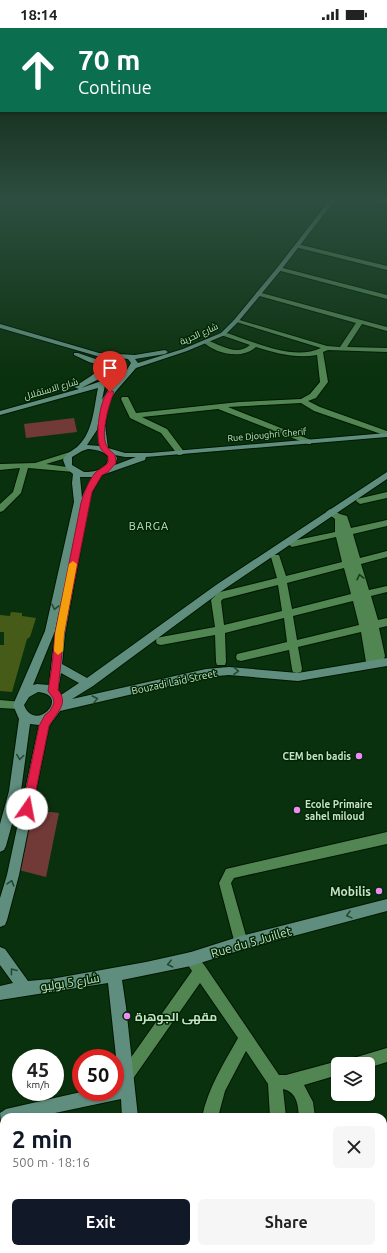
<!DOCTYPE html>
<html lang="en">
<head>
<meta charset="utf-8">
<style>
	body { margin:0; font-family:Ubuntu,Cairo,sans-serif; background:#f6f6f6; color:#222; height:100vh; display:flex; flex-direction:column; font-size:15px; white-space:nowrap }
	* { box-sizing:border-box; margin:0 }
	p { font-size:13px; color:#767676 }
	.icon { flex:none; width:22px; height:22px; fill:none; stroke:currentColor; stroke-width:2; stroke-linecap:round; stroke-linejoin:round }
	.map { position:relative; flex:1; overflow:hidden }
	.side { position:absolute; left:0px; top:1085px; width:387px; height:140px; display:flex; flex-direction:column; background:#fff; border-radius:12px 12px 0 0; box-shadow:0 1px 3px #0004 }
	.side>* { flex:none }
	.banner { position:absolute; left:0px; top:0px; width:387px; height:84px; box-shadow:0 1px 3px #0004; background:#0b6e4f; color:#fff; overflow:hidden }
	.buttons { position:absolute; left:331px; top:1029px; display:grid; gap:8px }
	.buttons a { display:grid; place-items:center; width:44px; height:44px; border-radius:6px; background:#fff; box-shadow:0 1px 3px #0004; font-size:20px }
	.speed { position:absolute; left:12px; top:1021px; display:flex; gap:8px; font-size:20px; font-weight:700; text-align:center }
	.speed>* { display:grid; place-content:center; width:52px; height:52px; border-radius:50%; background:#fff; box-shadow:0 1px 3px #0004; line-height:1 }
	.speed small { font-size:10px; font-weight:400 }
	.speed .limit { border:6px solid #d22; background:#fff; color:#111 }
	.pin { position:absolute; display:grid; place-items:center; width:34px; height:34px; color:#fff; margin:-41px -17px; border-radius:50% 50% 50% 0; rotate:-45deg; box-shadow:0 0 4px #0007 }
	.pin .icon { rotate:45deg }
	.me { position:absolute; width:44px; margin:-22px; rotate:12deg; stroke-linejoin:round; filter:drop-shadow(0 0 3px #0008) }
	.turn { display:flex; align-items:center; gap:14px; height:84px; padding:0 12px; font-size:18px }
	.turn .icon { width:52px; height:52px; stroke-width:2.5 }
	.turn b { display:block; font-size:28px; line-height:34px }
	.round { display:grid; place-items:center; flex:none; width:42px; height:42px; border-radius:6px; background:#f6f6f6 }
	.head { display:flex; align-items:center; justify-content:space-between; height:68px; padding:0 12px }
	h1 { font-size:24px; font-weight:700; line-height:30px; color:#111827 }
	.action { display:flex; gap:8px; margin-top:auto; padding:8px 12px }
	.action a { flex:1; height:46px; border-radius:6px; background:#111827; color:#fff; font-size:16px; font-weight:700; line-height:46px; text-align:center }
	.action a+a { background:#f6f6f6; color:#222 }
	.status { display:flex; justify-content:space-between; align-items:center; height:28px; padding:0 20px; background:#fff; direction:ltr }
	.status svg { height:11px; fill:currentColor }
	.map>svg:first-child { display:block }
	.green { fill:#723a37 }
	.building { fill:#475b18 }
	.lines { fill:none; stroke-linecap:round; stroke-linejoin:round }
	.street-casing { stroke:#001702; stroke-width:2 }
	.secondary-casing { stroke:#001702; stroke-width:2 }
	.street { fill:#518552; fill-rule:evenodd }
	.secondary { fill:#5f8e7e; fill-rule:evenodd }
	.oneway { stroke:#143e18 }
	.oneway2 { stroke:#214b2f }
	.route { fill:#e11d48; stroke:#92132f }
	.slow { fill:#f59e0b }
	.poi-dot { fill:#ef8bf7; stroke:#002704; stroke-width:1.5 }
	.labels { text-anchor:middle; dominant-baseline:central; stroke-width:3; stroke-linejoin:round; paint-order:stroke }
	.far-street-label { font-size:9px; fill:#c7e2c7; stroke:#002704 }
	.street-label { font-size:10px; fill:#c7e2c7; stroke:#002704 }
	.poi-label { font-size:10px; font-weight:bold; fill:#c7e2c7; stroke:#002704; text-anchor:end }
	.neighbourhood-label { font-size:11px; letter-spacing:1px; fill:#c7e2c7; stroke:#002704 }
	.near-poi-label { font-size:12px; font-weight:bold; fill:#c7e2c7; stroke:#002704; text-anchor:end }
	.near-street-label { font-size:12px; fill:#c7e2c7; stroke:#002704 }
</style>
</head>
<body>
<div class="status"><b>18:14</b><svg viewBox="0 0 49 12"><path d="M0 12V9h3v3zM5 12V6h3v6zM10 12V3h3v9zM15 12V0h3v12zM26 1h20v11H26zM47 4h2v5h-2z"/></svg></div>
<div class="map">
<svg width="387" height="1225" viewBox="0 0 387 1225">
	<rect width="100%" height="100%" fill="#0a310d"/>
	<g class="green">
		<polygon points="74,390 77,404 26,410 24,396"/>
		<polygon points="27,781 59,785 46,849 15,841"/>
	</g>
	<polygon class="building" points="11,584 22,585 22,588 36,590 30,609 27,611 12,664 0,663 0,617 4,617 4,604 0,604 0,587 10,588"/>
	<g class="lines">
		<g class="street-casing">
			<g id="street">
				<polygon points="297,216 387,238 387,242 295,219 295,217"/>
				<polygon points="279,239 387,267 387,271 277,242 276,241"/>
				<path d="M258,264L387,299V303L362,296L347,319L387,320V324L328,322L323,324L328,354L316,370L308,373L320,379L387,403V408L314,383L301,375L228,379L311,412V416H308L218,381L142,389L167,401L185,425L181,427H178L161,405L130,390L121,371L122,369H128L136,385L239,374L301,371L310,366L320,354L317,327C296,331 276,325 256,319C242,332 216,326 203,314L206,312C220,316 236,329 250,317L221,307V305L223,304C252,312 292,334 321,320L233,293L236,291L327,318L340,319L356,295L256,267V265Z"/>
				<polygon points="70,424 74,426 73,428 46,436 74,440 74,444 28,440 21,465 3,483 0,484 0,476 13,464 20,440 0,442 0,436 35,435"/>
				<polygon points="387,464 387,470 360,476 356,473 357,471"/>
				<path d="M330,481L340,486L347,488L351,500L387,492V498L353,506L360,530L387,523V529L361,536L369,562L387,558V564L371,568L378,592L387,590V598L379,600L385,628L384,631L370,635L366,634L361,604L298,619L302,641L301,644L297,645L293,644L292,641L289,622L241,633L237,632L236,629L237,626L287,614L284,590L225,605L226,634L225,637H217L216,634L215,607L161,617L157,616L156,613L157,610L161,609L215,599L211,572L217,566L220,564L277,550L271,529L273,527H279L286,548L342,534L336,509L292,519L288,516L292,513L335,504V491L326,484ZM344,540L351,566L292,581L287,555ZM278,557L282,583L224,597L221,573L223,571ZM353,573L359,597L297,612L293,588Z"/>
				<polygon points="0,672 22,674 23,677 22,680 18,681 0,680"/>
				<polygon points="387,804 387,816 234,850 231,855 248,915 246,920 241,922 236,920 219,855 226,841"/>
				<path d="M191,924L196,926L205,938L279,1047H286L338,1033L343,1035L344,1036H338V1047L304,1057L313,1074L315,1089H299C298,1077 297,1064 283,1061L286,1089H270L268,1056L246,1023L225,1063L218,1089H202C208,1060 224,1035 238,1010L200,955L130,1055L125,1057L120,1055L118,1050L120,1045L192,943L184,931L186,926Z"/>
				<polygon points="387,1020 387,1034 368,1040 368,1036 348,1036 350,1031"/>
				<polygon points="0,1186 4,1187 4,1221 8,1221 6,1225 0,1225"/>
				<polygon points="200,1221 216,1221 217,1225 201,1225"/>
				<polygon points="293,1221 309,1221 310,1225 294,1225"/>
			</g>
		</g>
		<g class="secondary-casing">
			<g id="secondary">
				<path d="M329,173H334L281,242L238,294L225,307L187,323L136,340L116,363L109,374L105,397L108,420L125,425H150L387,405V409L146,429L145,432L102,447L92,464L89,475L65,606L62,636L87,650L216,557L387,444V451L223,562L93,658L72,671L206,641L229,639L298,645L387,630V638L298,653L229,647L206,649L60,683L49,698L19,847L7,892L5,897L0,899V870L7,847L39,697L30,696L21,763L6,818L4,822L0,824V796L9,763L19,691L13,677L45,603L74,474L72,455L73,446L66,440L63,432C67,423 74,423 79,417C93,403 94,379 98,360L0,387V383L79,361L74,359L91,348L103,338L89,334L74,327V325H78L104,334L105,331L107,330L97,328L0,300V296L99,325L135,327L165,322L168,324L165,326L135,331L138,335L183,321L221,305L234,292L277,240ZM119,330L128,331L131,335L125,345L81,360L97,352L109,340L110,333ZM119,351L110,359L102,372L105,357ZM98,396L100,418L87,417L97,402ZM88,421C96,422 104,422 109,430C106,442 95,444 84,444L72,437V429L82,423ZM115,427L125,429H136L115,437L117,430ZM80,449H93L84,464L82,470ZM64,558L55,606L49,657L37,656L33,657L55,603ZM61,645L79,655L61,667L58,662ZM38,664C72,667 35,706 24,677L29,669Z"/>
				<polygon points="378,173 387,173 387,176 379,174"/>
				<polygon points="387,871 387,883 241,922 191,938 122,952 126,979 138,1089 122,1089 121,1071 36,1089 4,1089 4,1096 1,1094 0,1085 6,1081 81,1064 115,1064 115,1057 119,1056 108,955 0,972 0,958 13,955 0,937 0,919 5,921 28,953 51,951 146,934 191,924 241,908"/>
				<polygon points="137,1221 153,1221 154,1225 138,1225"/>
			</g>
		</g>
		<use href="#street" class="street"/>
		<use href="#secondary" class="secondary"/>
	</g>
	<defs><path id="oneway-chevron" d="M-2-3.5L2.5 0L-2 3.5" fill="none" stroke-width="1.6" stroke-linecap="round" stroke-linejoin="round"/></defs>
	<use class="oneway" href="#oneway-chevron" transform="translate(360 549) rotate(-104)"/>
	<g class="oneway2">
		<use href="#oneway-chevron" transform="translate(55 579) rotate(102)"/>
		<use href="#oneway-chevron" transform="translate(236 643) rotate(2)"/>
		<use href="#oneway-chevron" transform="translate(95 671) rotate(-14)"/>
		<use href="#oneway-chevron" transform="translate(20 729) rotate(98)"/>
		<use href="#oneway-chevron" transform="translate(11 855) rotate(-74)"/>
		<use href="#oneway-chevron" transform="translate(349 887) rotate(165)"/>
		<use href="#oneway-chevron" transform="translate(170 936) rotate(167)"/>
		<use href="#oneway-chevron" transform="translate(13 943) rotate(-127)"/>
	</g>
	<linearGradient id="sky" x2="0" y2="1"><stop stop-color="#061b07"/><stop offset="0.5" stop-color="#2d4e40"/><stop offset="1" stop-color="#2d4e40" stop-opacity="0"/></linearGradient>
	<rect width="387" height="344" fill="url(#sky)"/>
	<path class="route" d="M110,362L114,364C109,376 99,409 108,420C110,423 113,425 115,427L116,435L108,444L102,447L92,464L64,606L58,662C70,676 55,686 49,698L32,781L31,784L27,786L23,784L22,781L39,698L45,687L50,683L54,675L53,670L48,663L52,638L55,606L81,475C84,465 88,454 95,445C99,441 104,439 108,435V428C106,426 103,424 101,421C94,411 100,367 110,362Z"/>
	<polygon class="slow" points="73,533 77,536 64,606 63,623 58,627 54,623 55,606 69,536"/>
	<g class="poi-dot">
		<circle cx="359" cy="728" r="4"/>
		<circle cx="297" cy="782" r="4"/>
		<circle cx="379" cy="863" r="4"/>
		<circle cx="127" cy="988" r="4"/>
	</g>
	<g class="labels">
		<g class="far-street-label">
			<text transform="translate(199 306) rotate(-24)">شارع الحرية</text>
			<text transform="translate(51 361) rotate(-16)">شارع الاستقلال</text>
			<text transform="translate(267 407) rotate(-5)">Rue Djoughri Cherif</text>
		</g>
		<g class="street-label">
			<text transform="translate(174 654) rotate(-12)">Bouzadi Laid Street</text>
		</g>
		<g class="poi-label">
			<text x="351" y="728">CEM ben badis</text>
			<text x="305" y="776" text-anchor="start">Ecole Primaire<tspan x="305" dy="12">sahel miloud</tspan></text>
		</g>
		<g class="neighbourhood-label">
			<text x="149" y="498">BARGA</text>
		</g>
		<g class="near-poi-label">
			<text x="371" y="863">Mobilis</text>
			<text x="135" y="988" text-anchor="start">مقهى الجوهرة</text>
		</g>
		<g class="near-street-label">
			<text transform="translate(251 914) rotate(-16)">Rue du 5 Juillet</text>
			<text transform="translate(70 954) rotate(-9)">شارع 5 يوليو</text>
		</g>
	</g>
</svg>
<div class="buttons">
<a><svg class="icon" aria-label="layers" viewBox="0 0 24 24"><path d="M12 4l9 5-9 5-9-5zM3 14l9 5 9-5"/></svg></a>
</div>
<div class="speed"><div>45<small>km/h</small></div><div class="limit">50</div></div>
<div class="pin" style="left:110px;top:364px;background:#d93025"><svg class="icon" aria-label="arrive" viewBox="0 0 24 24"><path d="M6 21V4h12l-3 4 3 4H6"/></svg></div>
<svg class="me" style="left:27px;top:781px" viewBox="-20 -20 40 40"><circle r="19" fill="#fff"/><path d="M0-13L10 11 0 6-10 11z" fill="#e11d48"/></svg>
<div class="banner">
<div class="turn"><svg class="icon" aria-label="ahead" viewBox="0 0 24 24"><path d="M12 20V5M6 11l6-6 6 6"/></svg><div><b>70 m</b>Continue</div></div>
</div>
<section class="side">
<div class="head"><div><h1>2 min</h1><p>500 m · 18:16</p></div><a class="round"><svg class="icon" aria-label="close" viewBox="0 0 24 24"><path d="M6 6l12 12M18 6L6 18"/></svg></a></div>
<div class="action"><a>Exit</a><a>Share</a></div>
</section>
</div>
</body>
</html>
